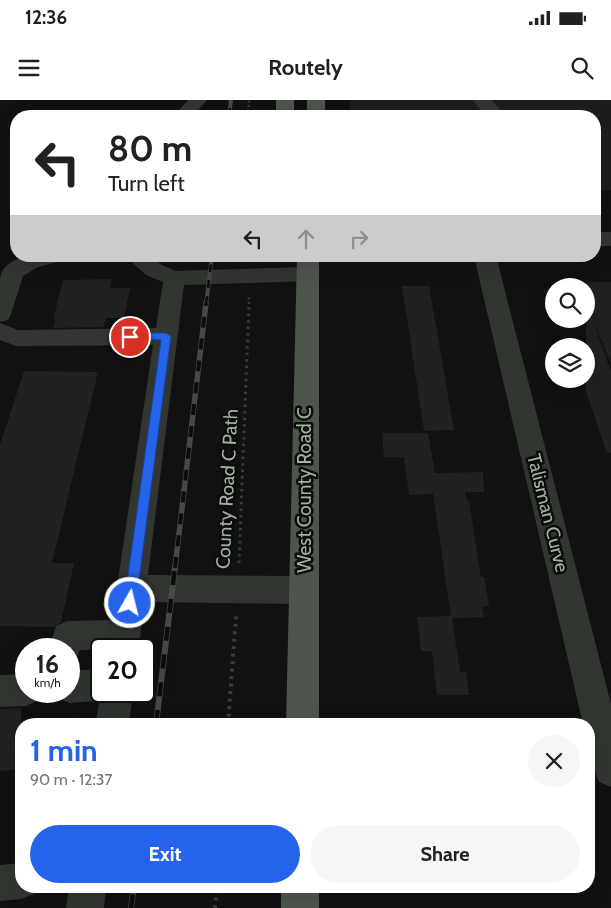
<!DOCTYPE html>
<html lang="en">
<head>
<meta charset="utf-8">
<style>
	body { margin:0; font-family:Cabin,sans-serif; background:#f6f6f6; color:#202124; height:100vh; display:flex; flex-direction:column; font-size:19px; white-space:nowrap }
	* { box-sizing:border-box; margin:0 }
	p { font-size:16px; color:#757577 }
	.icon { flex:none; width:28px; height:28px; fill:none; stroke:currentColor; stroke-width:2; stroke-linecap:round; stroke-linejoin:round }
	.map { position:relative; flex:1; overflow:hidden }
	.sheet { position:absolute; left:15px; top:618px; width:580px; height:175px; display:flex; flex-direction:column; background:#fff; border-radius:20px; box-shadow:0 5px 20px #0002 }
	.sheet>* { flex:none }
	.banner { position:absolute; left:10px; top:10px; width:591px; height:152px; border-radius:20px; box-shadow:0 5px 20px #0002; background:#fff; color:#202124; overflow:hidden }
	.fabs { position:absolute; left:545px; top:178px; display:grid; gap:10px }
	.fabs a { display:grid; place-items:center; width:50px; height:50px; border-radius:50%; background:#fff; box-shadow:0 5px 20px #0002; font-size:25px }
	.speed { position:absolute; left:15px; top:538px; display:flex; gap:10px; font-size:25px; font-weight:700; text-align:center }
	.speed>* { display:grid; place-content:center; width:65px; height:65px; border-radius:50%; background:#fff; box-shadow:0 5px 20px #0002; line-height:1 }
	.speed small { font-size:12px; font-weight:400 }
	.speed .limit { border:2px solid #111; border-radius:8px; background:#fff; color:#111 }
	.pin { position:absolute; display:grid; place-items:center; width:42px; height:42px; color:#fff; margin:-21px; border:2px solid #fff; border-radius:50%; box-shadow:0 1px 5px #0007 }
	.me { position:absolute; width:55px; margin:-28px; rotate:8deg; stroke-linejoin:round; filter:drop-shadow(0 0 4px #0008) }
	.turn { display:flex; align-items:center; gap:18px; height:105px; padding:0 15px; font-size:22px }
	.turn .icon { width:65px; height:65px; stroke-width:2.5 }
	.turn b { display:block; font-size:35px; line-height:42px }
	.lanes { display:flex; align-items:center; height:48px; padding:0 15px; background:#0003; justify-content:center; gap:25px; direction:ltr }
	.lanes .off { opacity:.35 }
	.round { display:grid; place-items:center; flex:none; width:52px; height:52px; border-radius:26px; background:#f6f6f6 }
	.head { display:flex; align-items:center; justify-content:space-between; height:85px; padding:0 15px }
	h1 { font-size:30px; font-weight:700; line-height:38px; color:#2563eb }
	.action { display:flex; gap:10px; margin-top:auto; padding:10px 15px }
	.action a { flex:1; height:58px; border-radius:30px; background:#2563eb; color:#fff; font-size:20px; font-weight:700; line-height:58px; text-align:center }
	.action a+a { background:#f6f6f6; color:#202124 }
	.status { display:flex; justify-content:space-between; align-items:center; height:35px; padding:0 25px; background:#fff; direction:ltr }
	.status svg { height:14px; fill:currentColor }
	header { display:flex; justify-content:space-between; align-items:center; height:65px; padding:0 15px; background:#fff; font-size:22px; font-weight:700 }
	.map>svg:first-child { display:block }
	.built { fill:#1c1e1c }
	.building { fill:#1f2220 }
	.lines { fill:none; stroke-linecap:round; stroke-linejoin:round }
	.path-far2 { stroke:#373d37; stroke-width:2.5; stroke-dasharray:2 2.5; stroke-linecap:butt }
	.path-far1 { stroke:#373d37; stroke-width:3; stroke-dasharray:2.5 4; stroke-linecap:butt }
	.path { stroke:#373d37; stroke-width:4; stroke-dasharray:3 4.5; stroke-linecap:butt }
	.minor { fill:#313631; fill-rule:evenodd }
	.major { fill:#4d554d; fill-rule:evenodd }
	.rail-far2-casing { stroke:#444b44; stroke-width:4 }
	.rail-far1-casing { stroke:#444b44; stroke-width:5.5 }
	.rail-casing { stroke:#444b44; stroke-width:6 }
	.rail-far2 { stroke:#0b0c0b; stroke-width:2.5; stroke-dasharray:8; stroke-linecap:butt }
	.rail-far1 { stroke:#0b0c0b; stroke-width:4; stroke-dasharray:11; stroke-linecap:butt }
	.rail { stroke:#0b0c0b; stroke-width:4.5; stroke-dasharray:14; stroke-linecap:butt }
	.route { fill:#2563eb; stroke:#184099 }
	.labels { text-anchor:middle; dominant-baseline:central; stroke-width:5; stroke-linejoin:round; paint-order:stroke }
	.street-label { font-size:19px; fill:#a2b2a0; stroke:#0b0c0b }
</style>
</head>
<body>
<div class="status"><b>12:36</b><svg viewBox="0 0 49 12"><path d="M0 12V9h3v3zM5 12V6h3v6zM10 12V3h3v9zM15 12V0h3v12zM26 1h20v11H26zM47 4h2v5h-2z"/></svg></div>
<header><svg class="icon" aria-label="menu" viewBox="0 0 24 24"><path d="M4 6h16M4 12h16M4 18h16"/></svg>Routely<svg class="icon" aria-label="search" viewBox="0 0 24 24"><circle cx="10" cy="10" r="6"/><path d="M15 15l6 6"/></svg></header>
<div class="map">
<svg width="611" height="808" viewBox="0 0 611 808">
	<rect width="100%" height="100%" fill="#101110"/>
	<polygon class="built" points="350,0 611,0 611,90 595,91 595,16 350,16"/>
	<g class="building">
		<polygon points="112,179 110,188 130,188 124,218 106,218 104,227 53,228 56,219 53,220 63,180"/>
		<polygon points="586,182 611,182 611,263 594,223 611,272 611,353 607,353 586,292 586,212 589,211 586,205"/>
		<polygon points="402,186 429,186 454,330 424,331"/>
		<polygon points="24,271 98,272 52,463 74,463 61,522 54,527 0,526 0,345"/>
		<polygon points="382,333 428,333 435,373 483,372 484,392 465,392 467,401 469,401 481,477 484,477 489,506 482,507 484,517 452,518 460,572 466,572 469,595 437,595 432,551 421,551 417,517 451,516 433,394 409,395 404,357 384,357"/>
		<polygon points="21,608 21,669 0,671 0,609"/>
	</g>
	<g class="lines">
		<g class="path-far2">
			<polyline points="248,16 249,0"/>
			<polyline points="249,204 249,197"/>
		</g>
		<polyline class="path-far1" points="239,463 249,203"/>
		<g class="path">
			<polyline points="228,624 236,516"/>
			<polyline points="215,808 217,786"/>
		</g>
		<g class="minor">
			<polygon points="188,0 207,0 193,16 174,16"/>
			<path d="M473,0H492L501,11L498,15C486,18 480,10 473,0Z"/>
			<rect x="595" y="132" width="16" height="14"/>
			<path d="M64,156L62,161L38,167L23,176L11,214L8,220L0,222C0,208 0,192 0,179C4,151 45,156 64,156Z"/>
			<polygon points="125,156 150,156 162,165 176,171 306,167 314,169 317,174 314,179 306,181 184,185 148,475 304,476 314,480 319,490 314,500 304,504 144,502 139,549 80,550 76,560 69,562 69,549 49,549 56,526 67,521 112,520 153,245 16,246 0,240 0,223 18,230 156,228 163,182 146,175"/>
			<path d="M474,156H496L611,604V687L599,682C591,663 589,645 589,624H583Z"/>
			<polygon points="101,569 101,591 133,591 129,624 96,624 99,601 69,603 58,598 55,591 69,591 69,571"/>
			<polygon points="26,574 26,591 42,591 37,601 26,606 0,607 0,575"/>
			<polygon points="21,763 21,786 37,786 34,794 21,799 0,801 0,765"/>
			<polygon points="69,786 106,786 104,808 66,808"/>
		</g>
		<g class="major">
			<rect x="276" y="0" width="18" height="16"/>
			<rect x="307" y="0" width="18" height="16"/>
			<polygon points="297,156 319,156 319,624 286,624"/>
			<rect x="281" y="786" width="38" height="22"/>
		</g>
		<g class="rail-far2-casing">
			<g id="rail-far2">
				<polyline points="229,16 231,0"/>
				<polyline points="206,204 212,156"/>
			</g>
		</g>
		<g class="rail-far1-casing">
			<polyline id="rail-far1" points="175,468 206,203"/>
		</g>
		<g class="rail-casing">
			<g id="rail">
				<polyline points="156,624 175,467"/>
				<polyline points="131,808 134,786"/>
			</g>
		</g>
		<use href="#rail-far2" class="rail-far2"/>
		<use href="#rail-far1" class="rail-far1"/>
		<use href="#rail" class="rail"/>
	</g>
	<polygon class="route" points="130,233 166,233 171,236 136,503 130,509 124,503 161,240 126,239 126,234"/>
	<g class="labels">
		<g class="street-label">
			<text transform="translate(227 389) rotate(-87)">County Road C Path</text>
			<text transform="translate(304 390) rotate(-90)">West County Road C</text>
			<text transform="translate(548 413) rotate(76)">Talisman Curve</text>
		</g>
	</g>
</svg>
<div class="fabs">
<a><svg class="icon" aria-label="search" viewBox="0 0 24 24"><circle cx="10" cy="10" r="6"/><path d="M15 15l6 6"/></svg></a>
<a><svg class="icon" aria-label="layers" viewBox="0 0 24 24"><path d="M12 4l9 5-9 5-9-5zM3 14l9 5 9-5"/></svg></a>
</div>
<div class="speed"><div>16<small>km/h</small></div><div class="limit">20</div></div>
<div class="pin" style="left:130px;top:237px;background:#d93025"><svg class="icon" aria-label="arrive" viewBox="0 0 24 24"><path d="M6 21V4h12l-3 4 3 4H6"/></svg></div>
<svg class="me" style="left:130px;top:503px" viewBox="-20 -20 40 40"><circle r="17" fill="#2563eb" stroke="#fff" stroke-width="3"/><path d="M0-11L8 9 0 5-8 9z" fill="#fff"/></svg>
<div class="banner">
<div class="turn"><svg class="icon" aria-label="left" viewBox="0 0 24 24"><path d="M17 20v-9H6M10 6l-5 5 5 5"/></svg><div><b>80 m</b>Turn left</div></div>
<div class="lanes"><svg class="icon" aria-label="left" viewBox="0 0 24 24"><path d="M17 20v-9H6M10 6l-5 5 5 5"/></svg><svg class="icon off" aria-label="ahead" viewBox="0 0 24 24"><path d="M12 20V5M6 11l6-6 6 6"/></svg><svg class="icon off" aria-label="right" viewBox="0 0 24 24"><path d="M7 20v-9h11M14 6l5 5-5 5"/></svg></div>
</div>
<section class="sheet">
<div class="head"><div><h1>1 min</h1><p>90 m · 12:37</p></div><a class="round"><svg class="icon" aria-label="close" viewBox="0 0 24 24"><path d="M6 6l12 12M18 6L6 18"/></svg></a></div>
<div class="action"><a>Exit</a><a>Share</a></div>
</section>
</div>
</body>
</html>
